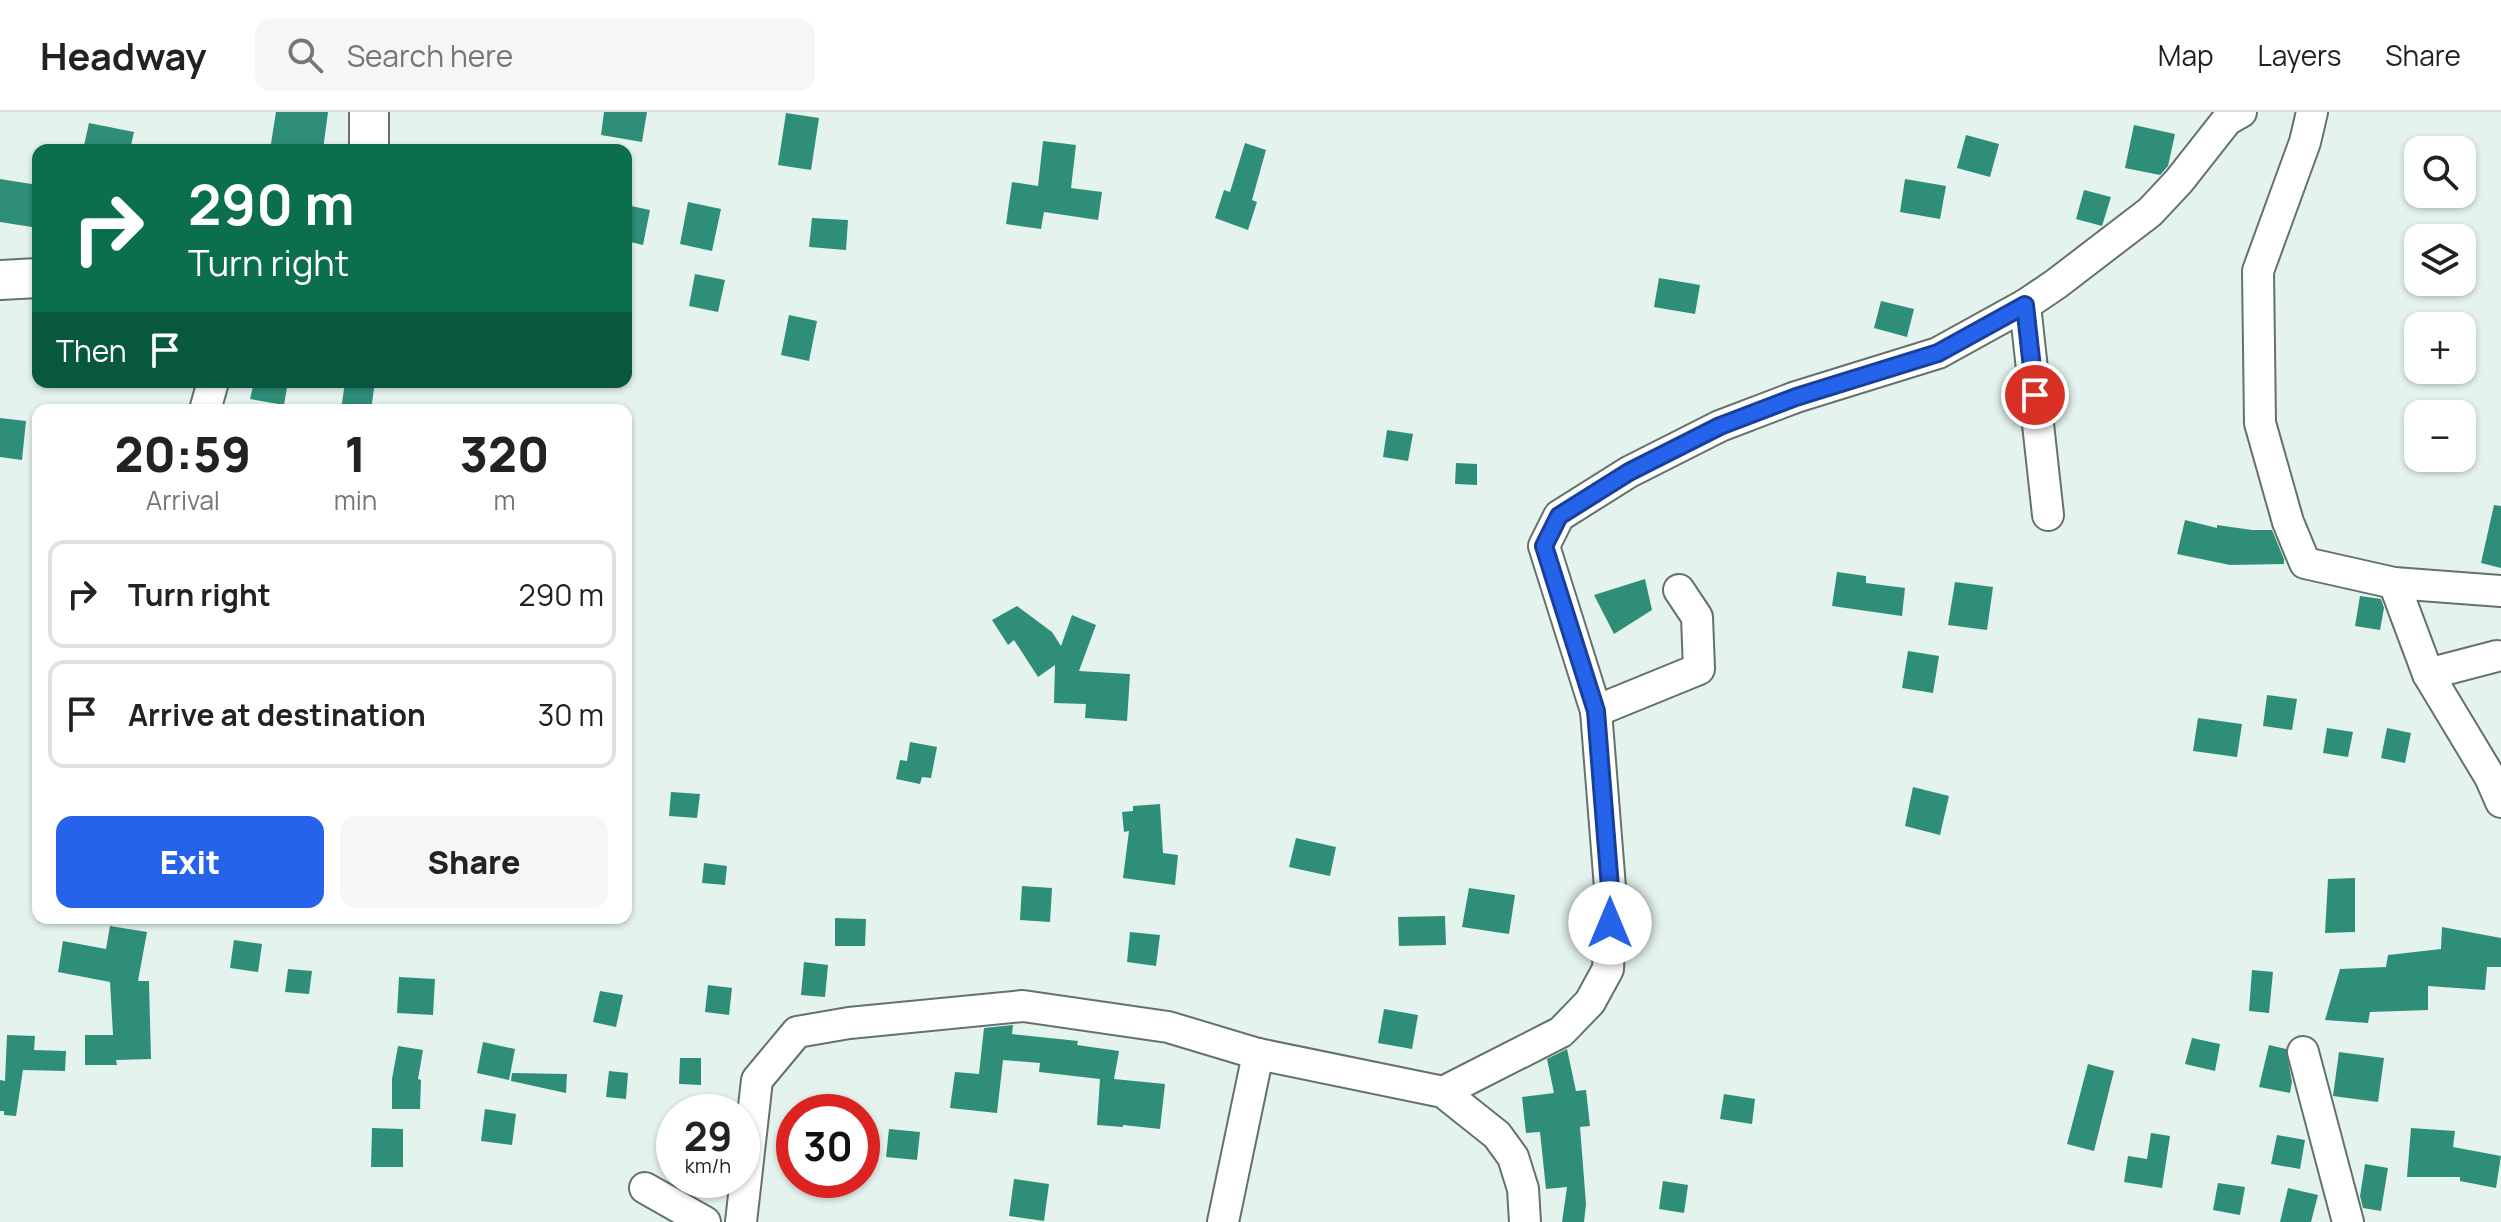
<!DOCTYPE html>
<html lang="en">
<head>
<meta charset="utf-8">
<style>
	body { margin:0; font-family:Manrope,sans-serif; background:#f6f6f6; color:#222; height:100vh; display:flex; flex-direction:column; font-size:30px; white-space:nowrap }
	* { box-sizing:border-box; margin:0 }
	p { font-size:26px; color:#767676 }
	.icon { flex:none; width:44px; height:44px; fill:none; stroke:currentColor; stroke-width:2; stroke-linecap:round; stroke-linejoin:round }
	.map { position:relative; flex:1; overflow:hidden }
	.drawer { position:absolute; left:32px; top:292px; width:600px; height:520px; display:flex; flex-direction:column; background:#fff; border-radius:16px; box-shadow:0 2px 6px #0004 }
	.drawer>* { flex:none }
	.top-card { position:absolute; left:32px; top:32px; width:600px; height:244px; border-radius:16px; box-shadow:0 2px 6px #0004; background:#0b6e4f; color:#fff; overflow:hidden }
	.fabs { position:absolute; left:2404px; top:24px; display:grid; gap:16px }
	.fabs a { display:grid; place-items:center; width:72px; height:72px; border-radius:16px; background:#fff; box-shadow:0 2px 6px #0004; font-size:40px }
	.speed { position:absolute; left:656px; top:982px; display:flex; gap:16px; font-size:40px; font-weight:700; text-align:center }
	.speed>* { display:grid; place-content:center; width:104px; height:104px; border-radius:50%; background:#fff; box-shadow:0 2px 6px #0004; line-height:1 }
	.speed small { font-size:20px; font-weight:400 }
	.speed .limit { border:12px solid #d22; background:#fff; color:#111 }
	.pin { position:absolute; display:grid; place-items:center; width:68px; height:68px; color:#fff; margin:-34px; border:4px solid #fff; border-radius:50%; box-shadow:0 2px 8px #0007 }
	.me { position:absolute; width:88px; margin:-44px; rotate:0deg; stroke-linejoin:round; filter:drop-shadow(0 0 6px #0008) }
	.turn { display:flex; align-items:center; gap:28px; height:168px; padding:0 24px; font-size:36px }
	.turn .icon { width:104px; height:104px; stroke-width:2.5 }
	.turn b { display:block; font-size:56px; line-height:68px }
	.then { display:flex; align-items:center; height:76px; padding:0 24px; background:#0003; gap:16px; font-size:30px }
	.eta { display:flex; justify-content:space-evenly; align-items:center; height:136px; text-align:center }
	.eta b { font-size:48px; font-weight:800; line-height:56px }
	.button { display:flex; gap:16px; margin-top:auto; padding:16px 24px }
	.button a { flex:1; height:92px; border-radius:16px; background:#2563eb; color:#fff; font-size:32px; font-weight:800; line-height:92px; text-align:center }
	.button a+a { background:#f6f6f6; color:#222 }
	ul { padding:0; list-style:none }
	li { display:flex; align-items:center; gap:24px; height:108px; margin:0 16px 12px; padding:0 8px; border:4px solid #e0e0e0; border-radius:16px }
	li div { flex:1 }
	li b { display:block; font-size:30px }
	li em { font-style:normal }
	header { display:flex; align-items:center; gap:48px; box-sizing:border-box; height:112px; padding:0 40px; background:#fff; border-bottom:2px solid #e0e0e0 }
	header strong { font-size:38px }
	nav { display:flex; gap:44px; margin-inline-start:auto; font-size:28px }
	.search { width:560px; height:72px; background:#f6f6f6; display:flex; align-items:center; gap:20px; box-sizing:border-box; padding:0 28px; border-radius:16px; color:#767676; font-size:30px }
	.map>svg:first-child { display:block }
	.building { fill:#2f8e78 }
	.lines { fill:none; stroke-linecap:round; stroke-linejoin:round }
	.minor-casing { stroke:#64716d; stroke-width:34 }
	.major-casing { stroke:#64716d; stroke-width:42 }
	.minor { stroke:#fff; stroke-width:30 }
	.major { stroke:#fff; stroke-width:38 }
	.route-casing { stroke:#184099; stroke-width:20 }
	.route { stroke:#2563eb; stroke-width:14 }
</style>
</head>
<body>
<header>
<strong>Headway</strong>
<div class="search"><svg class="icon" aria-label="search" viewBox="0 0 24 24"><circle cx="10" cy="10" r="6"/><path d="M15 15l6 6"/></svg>Search here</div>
<nav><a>Map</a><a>Layers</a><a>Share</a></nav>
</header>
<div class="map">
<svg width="2501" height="1110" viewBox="0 0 2501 1110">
	<rect width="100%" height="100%" fill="#e5f3ee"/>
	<g class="building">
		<polygon points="276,0 328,0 323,38 270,38"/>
		<polygon points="604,0 647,0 642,30 601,23"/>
		<polygon points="786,1 819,6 811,58 778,53"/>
		<polygon points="89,11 134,20 130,38 83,38"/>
		<polygon points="2134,13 2175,22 2168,54 2160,63 2125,56"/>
		<polygon points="1966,23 1999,32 1990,65 1957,56"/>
		<polygon points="1043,29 1076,33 1071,76 1102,80 1098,108 1044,100 1041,117 1006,112 1012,70 1038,74"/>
		<polygon points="1245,31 1266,38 1252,88 1257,90 1248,118 1215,106 1224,78 1230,80"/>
		<polygon points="0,67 38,73 38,108 34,108 32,115 0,110"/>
		<polygon points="1905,67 1946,74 1940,107 1900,100"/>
		<polygon points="2084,78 2111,85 2102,114 2076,107"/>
		<polygon points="688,90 721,97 712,139 680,132"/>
		<polygon points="626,93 650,98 643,133 626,129"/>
		<polygon points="812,106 848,108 846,138 809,135"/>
		<polygon points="695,162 725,168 718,200 689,194"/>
		<polygon points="1659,166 1700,173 1695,202 1654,195"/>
		<polygon points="1881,189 1914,197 1907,225 1874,216"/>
		<polygon points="789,203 817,209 809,249 781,243"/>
		<polygon points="254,270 288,270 284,293 250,287"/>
		<polygon points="345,270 375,270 371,298 341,298"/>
		<polygon points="0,306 26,309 22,348 0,345"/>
		<polygon points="1387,318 1413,322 1408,349 1383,345"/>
		<polygon points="1456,351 1477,352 1477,373 1455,372"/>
		<polygon points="2494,393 2501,394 2501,456 2481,451"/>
		<polygon points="2185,408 2217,416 2217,413 2252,418 2272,418 2284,447 2284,452 2230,453 2177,442"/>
		<polygon points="1837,460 1866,464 1866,471 1905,476 1902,504 1832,494"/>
		<polygon points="1645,467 1652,498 1614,522 1594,483"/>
		<polygon points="1955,470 1993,475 1987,518 1948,513"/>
		<polygon points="2360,484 2381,487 2384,496 2380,518 2355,514"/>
		<polygon points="1017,494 1052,520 1061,534 1072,503 1096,513 1079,559 1130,562 1127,609 1085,606 1086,592 1054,591 1055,553 1038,565 1014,528 1008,533 992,508"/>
		<polygon points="1908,539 1939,544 1933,581 1902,576"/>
		<polygon points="2267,583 2297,587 2292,618 2263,614"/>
		<polygon points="2198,606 2242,612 2237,645 2193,639"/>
		<polygon points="2327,616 2353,620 2348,645 2323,641"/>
		<polygon points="2387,616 2411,621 2405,651 2381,646"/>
		<polygon points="910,630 937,635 931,666 922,665 920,672 896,667 900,648 907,649"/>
		<polygon points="1913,675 1949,684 1940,723 1905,714"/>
		<polygon points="671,680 700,682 697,706 669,704"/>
		<polygon points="1160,692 1163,741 1178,743 1175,773 1123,766 1129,719 1124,720 1122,700 1133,699 1133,694"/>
		<polygon points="1296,726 1336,735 1330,764 1289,755"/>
		<polygon points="704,751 727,754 725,773 702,771"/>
		<polygon points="2355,766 2355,820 2325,821 2328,767"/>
		<polygon points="1022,774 1052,776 1050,810 1020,808"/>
		<polygon points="1469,776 1515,783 1509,822 1462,815"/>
		<polygon points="1445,804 1446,833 1399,834 1398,805"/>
		<polygon points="835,806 866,807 865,834 835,834"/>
		<polygon points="110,814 147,820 138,869 149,869 151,947 116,948 117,953 85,953 85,923 113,923 110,870 58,860 63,829 106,837"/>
		<polygon points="2442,815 2501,826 2501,855 2487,855 2485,878 2428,874 2428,898 2370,900 2368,911 2325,908 2340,857 2386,855 2388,843 2441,837"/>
		<polygon points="1130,820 1160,823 1156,854 1127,850"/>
		<polygon points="234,828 262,832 258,860 230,856"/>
		<polygon points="804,850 828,853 825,885 801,883"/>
		<polygon points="288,857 312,859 309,882 285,880"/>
		<polygon points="2252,858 2273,860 2269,901 2249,899"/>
		<polygon points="399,865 435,867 433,903 397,901"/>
		<polygon points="708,873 732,876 729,903 705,900"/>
		<polygon points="600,879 623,883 616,915 593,910"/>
		<polygon points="1384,897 1418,903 1412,937 1378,931"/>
		<polygon points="1013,913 1012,922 1078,929 1077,933 1119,939 1114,967 1165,972 1160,1017 1123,1013 1123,1015 1097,1013 1100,967 1039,960 1040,951 1003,948 997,1001 950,996 955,960 979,962 984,916"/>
		<polygon points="7,923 35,924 34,938 66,939 65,959 23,958 16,1004 4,1003 4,999 0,999 0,968 5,969"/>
		<polygon points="2192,926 2220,932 2215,959 2185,952"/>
		<polygon points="483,930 515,937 509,968 477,961"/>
		<polygon points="2269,933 2286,937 2292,970 2290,981 2259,975"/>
		<polygon points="398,934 423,938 418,967 421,968 420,997 392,997 392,967"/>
		<polygon points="1567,937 1576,979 1586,978 1590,1014 1580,1015 1586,1092 1584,1110 1562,1110 1567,1075 1546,1077 1540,1020 1526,1021 1522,985 1554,981 1547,947"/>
		<polygon points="2339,940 2384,946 2378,990 2333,984"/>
		<polygon points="680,946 701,946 701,973 679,972"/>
		<polygon points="2088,952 2114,959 2094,1039 2067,1032"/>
		<polygon points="609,959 628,961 626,987 606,985"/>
		<polygon points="512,961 567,962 566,981 511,969"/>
		<polygon points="1724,982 1755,987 1752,1012 1720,1007"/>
		<polygon points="485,997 516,1002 512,1033 481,1029"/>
		<polygon points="372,1016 403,1017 403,1055 371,1055"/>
		<polygon points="2411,1016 2455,1019 2453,1035 2501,1044 2496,1076 2460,1069 2460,1065 2407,1065"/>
		<polygon points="889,1017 920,1020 917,1048 886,1045"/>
		<polygon points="2151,1021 2170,1024 2162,1076 2124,1070 2128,1044 2147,1047"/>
		<polygon points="2277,1023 2305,1028 2300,1057 2271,1052"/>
		<polygon points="2365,1052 2388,1056 2381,1099 2363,1096 2360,1084"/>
		<polygon points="1014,1067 1049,1072 1044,1109 1009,1104"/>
		<polygon points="1663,1069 1688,1073 1684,1101 1659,1097"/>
		<polygon points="2218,1071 2245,1075 2240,1103 2213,1098"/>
		<polygon points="2288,1076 2318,1083 2311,1110 2280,1110"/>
	</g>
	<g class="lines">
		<g class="minor-casing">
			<g id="minor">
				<polyline points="2312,0 2305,30 2258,159 2260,311 2288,410 2305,451 2394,471"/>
				<polyline points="2025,193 2048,403"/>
				<polyline points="205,298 213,270"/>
				<polyline points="1679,478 1697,505 1699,557 1596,599 1544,434 1559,404 1629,360 1720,314 1796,285 1938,241 2025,193 2056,172 2150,100 2179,69 2227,8 2241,0"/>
				<polyline points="2501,479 2394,471 2428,562 2490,665 2501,690"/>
				<polyline points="2428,562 2497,544"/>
				<polyline points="2303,940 2348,1110"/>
				<polyline points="1443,980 1561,920 1590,890 1608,857 1611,788 1596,599"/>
				<polyline points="645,1076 705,1110"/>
				<polyline points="741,1110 757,968 797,920 849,911 1023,894 1168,915 1258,942 1443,980 1497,1023 1513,1045 1523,1077 1525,1110"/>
				<polyline points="1223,1110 1258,942"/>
			</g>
		</g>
		<g class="major-casing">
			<g id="major">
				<polyline points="369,0 369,38"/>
				<polyline points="0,168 38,166"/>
			</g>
		</g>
		<use href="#minor" class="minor"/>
		<use href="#major" class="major"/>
	</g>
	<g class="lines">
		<g class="route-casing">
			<polyline id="route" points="1610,811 1611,788 1596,599 1544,434 1559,404 1629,360 1720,314 1796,285 1938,241 2025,193 2035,283"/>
		</g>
		<use href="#route" class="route"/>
	</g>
</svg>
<div class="fabs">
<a><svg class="icon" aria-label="search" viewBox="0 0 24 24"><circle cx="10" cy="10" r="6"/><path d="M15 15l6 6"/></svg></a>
<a><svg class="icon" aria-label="layers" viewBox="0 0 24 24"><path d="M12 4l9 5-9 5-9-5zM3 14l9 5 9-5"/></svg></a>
<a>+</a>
<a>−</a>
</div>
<div class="speed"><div>29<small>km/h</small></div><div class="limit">30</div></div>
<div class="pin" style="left:2035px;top:283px;background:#d93025"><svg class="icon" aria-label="arrive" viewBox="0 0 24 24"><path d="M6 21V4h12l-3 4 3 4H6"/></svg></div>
<svg class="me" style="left:1610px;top:811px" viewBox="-20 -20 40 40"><circle r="19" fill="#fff"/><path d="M0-13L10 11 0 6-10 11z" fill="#2563eb"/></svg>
<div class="top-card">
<div class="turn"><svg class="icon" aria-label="right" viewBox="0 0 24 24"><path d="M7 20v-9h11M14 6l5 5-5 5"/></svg><div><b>290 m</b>Turn right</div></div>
<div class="then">Then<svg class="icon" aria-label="arrive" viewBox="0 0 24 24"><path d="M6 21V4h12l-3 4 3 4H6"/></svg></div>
</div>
<section class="drawer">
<div class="eta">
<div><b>20:59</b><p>Arrival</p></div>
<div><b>1</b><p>min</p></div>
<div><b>320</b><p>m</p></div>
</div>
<ul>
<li><svg class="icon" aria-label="right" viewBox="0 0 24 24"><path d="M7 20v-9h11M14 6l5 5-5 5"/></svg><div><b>Turn right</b></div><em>290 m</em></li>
<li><svg class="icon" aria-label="arrive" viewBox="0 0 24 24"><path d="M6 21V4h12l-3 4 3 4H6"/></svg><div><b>Arrive at destination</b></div><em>30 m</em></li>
</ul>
<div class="button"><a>Exit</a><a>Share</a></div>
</section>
</div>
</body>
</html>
